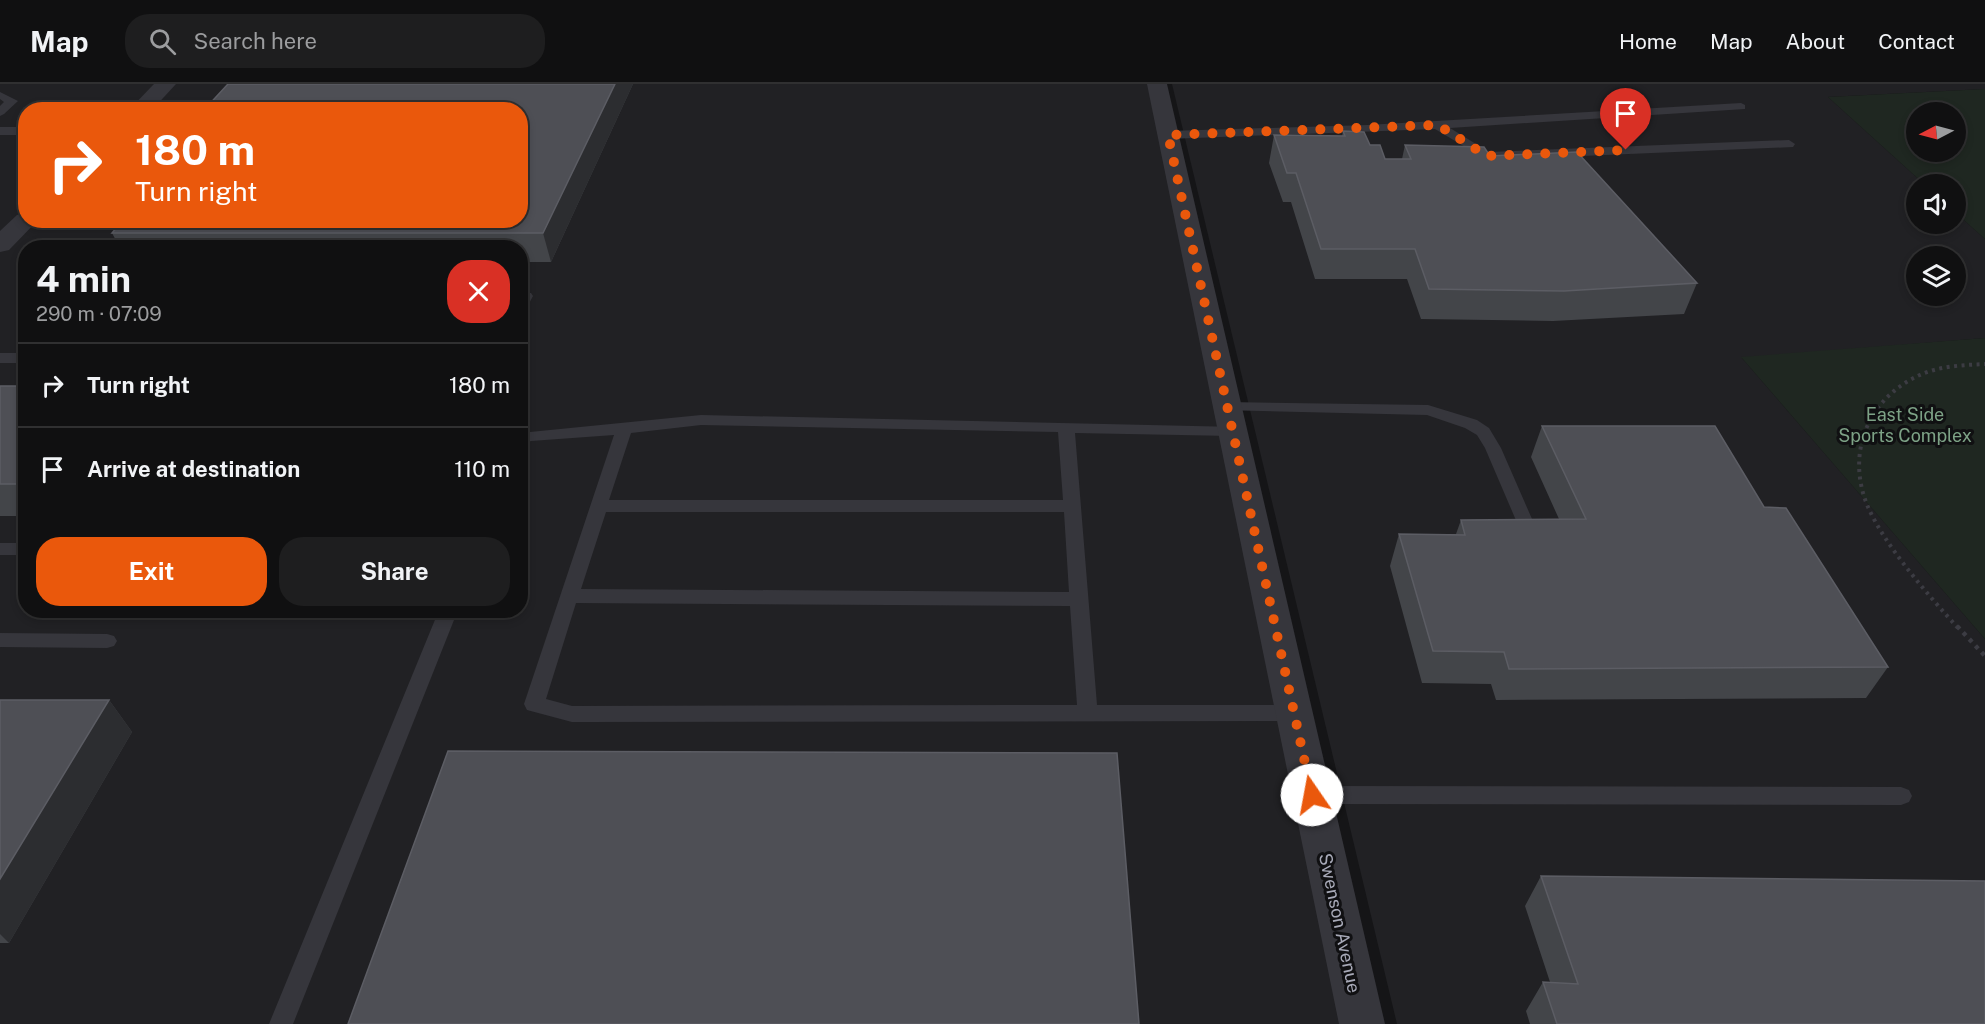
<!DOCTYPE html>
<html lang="en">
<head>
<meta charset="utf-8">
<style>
	body { margin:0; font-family:"Public Sans",sans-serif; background:#1e1e1f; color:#f1f3f6; height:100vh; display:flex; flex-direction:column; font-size:22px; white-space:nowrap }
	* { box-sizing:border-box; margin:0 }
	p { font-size:20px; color:#9c9d9f }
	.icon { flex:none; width:33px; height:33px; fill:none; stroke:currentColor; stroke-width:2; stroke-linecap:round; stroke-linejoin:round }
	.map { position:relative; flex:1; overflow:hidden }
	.sheet { position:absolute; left:18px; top:156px; width:510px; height:378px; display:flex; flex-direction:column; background:#101011; border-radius:24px; box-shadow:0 3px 9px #0003,0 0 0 2px #303031 }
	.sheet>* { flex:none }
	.top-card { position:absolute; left:18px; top:18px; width:510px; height:126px; border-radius:24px; box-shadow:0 3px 9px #0003,0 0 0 2px #303031; background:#ea580c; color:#fff; overflow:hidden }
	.needle { width:39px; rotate:264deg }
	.buttons { position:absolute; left:1906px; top:18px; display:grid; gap:12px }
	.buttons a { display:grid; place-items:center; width:60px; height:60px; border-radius:50%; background:#101011; box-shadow:0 3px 9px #0003,0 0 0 2px #303031; font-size:30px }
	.pin { position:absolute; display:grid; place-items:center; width:51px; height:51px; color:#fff; margin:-62px -26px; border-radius:50% 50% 50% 0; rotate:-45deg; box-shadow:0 0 6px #0007 }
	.pin .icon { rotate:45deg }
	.me { position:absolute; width:66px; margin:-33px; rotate:348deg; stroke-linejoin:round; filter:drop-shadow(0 0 4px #0008) }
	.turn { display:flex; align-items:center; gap:21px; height:126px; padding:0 18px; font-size:27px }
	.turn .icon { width:78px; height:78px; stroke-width:2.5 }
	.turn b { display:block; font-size:42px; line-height:51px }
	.round { display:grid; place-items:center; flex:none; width:63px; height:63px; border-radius:24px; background:#1e1e1f }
	.overview { display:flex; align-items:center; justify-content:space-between; height:102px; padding:0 18px }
	h1 { font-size:36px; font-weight:700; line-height:45px }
	.action { display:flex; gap:12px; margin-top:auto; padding:12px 18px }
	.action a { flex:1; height:69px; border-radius:24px; background:#ea580c; color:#fff; font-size:24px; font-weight:700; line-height:69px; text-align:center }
	.action a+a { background:#1e1e1f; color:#f1f3f6 }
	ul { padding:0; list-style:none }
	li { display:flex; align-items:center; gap:18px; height:84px; padding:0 18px; border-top:2px solid #303031 }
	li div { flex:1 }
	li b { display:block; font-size:22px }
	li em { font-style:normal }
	header { display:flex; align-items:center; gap:36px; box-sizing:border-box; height:84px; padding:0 30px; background:#101011; border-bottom:2px solid #303031 }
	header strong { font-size:28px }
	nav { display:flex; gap:33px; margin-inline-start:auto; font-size:21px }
	.search { width:420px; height:54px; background:#1e1e1f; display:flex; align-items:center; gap:15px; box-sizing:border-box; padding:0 21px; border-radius:24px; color:#9c9d9f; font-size:22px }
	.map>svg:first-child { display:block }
	.built { fill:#212124; fill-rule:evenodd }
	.green { fill:#1f2721; fill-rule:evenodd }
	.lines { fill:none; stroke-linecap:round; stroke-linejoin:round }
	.path-far1 { stroke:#3c3c43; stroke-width:4; stroke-dasharray:3 4.5; stroke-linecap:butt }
	.path { stroke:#3c3c43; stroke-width:4.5; stroke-dasharray:4 5; stroke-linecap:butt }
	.lane { fill:#36363c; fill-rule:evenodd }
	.street { fill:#36363c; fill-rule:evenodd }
	.wall { fill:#434549 }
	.shaded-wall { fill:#2c2d30 }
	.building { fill:#4e4f55; stroke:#5c5d64; stroke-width:1.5 }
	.route { stroke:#ea580c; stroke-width:10; stroke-dasharray:0 18 }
	.labels { text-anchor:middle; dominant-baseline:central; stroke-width:6; stroke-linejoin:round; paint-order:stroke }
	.park-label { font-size:18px; fill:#7da286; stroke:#101012 }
	.street-label { font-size:18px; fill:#a7a9b7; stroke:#101012 }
</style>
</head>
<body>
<header>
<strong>Map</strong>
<div class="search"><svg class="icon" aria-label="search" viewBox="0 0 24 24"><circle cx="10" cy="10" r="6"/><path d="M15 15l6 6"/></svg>Search here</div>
<nav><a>Home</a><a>Map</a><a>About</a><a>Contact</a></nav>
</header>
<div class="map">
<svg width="1985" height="940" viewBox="0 0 1985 940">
	<rect width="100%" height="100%" fill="#151517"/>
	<g class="built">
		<path d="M0,0H1153L1344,940H0ZM26,26H520V136H26ZM26,164H520V526H26Z"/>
		<path d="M1172,0H1985V5L1828,13L1924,100H1917V140H1956V129L1985,155V254L1742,274L1985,555V940H1397ZM1917,172H1956V212H1917Z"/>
	</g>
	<g class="green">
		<path d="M1985,5V155L1956,129V100H1924L1828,13ZM1917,28H1956V68H1917Z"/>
		<polygon points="1985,254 1985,555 1741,273"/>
	</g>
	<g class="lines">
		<path class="path-far1" d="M1958,544C1929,512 1885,462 1868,423C1845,369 1868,313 1922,290C1941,282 1964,281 1985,280"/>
		<polyline class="path" points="1957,542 1985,572"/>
		<g class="lane">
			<polygon points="0,8 18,17 4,30 0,32 0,22 4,18 0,15"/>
			<polygon points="1741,19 1745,21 1745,25 1450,44 1489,68 1789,56 1795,60 1793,63 1487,76 1435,45 1168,55 1162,51 1168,47 1367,41"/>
			<rect x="0" y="43" width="26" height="8"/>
			<polygon points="520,208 531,209 533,212 525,227 520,228"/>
			<rect x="0" y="269" width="26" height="10"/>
			<polygon points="1227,318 1428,321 1477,336 1489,344 1501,364 1539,451 1536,455 1524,455 1485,364 1477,351 1465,344 1427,331 1221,326 1219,323 1221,320"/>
			<path d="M701,331L1238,343L1240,347L1238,351L1232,352L1075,349L1097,621H1294L1301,623L1304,629L1301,635L1294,637L572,638L527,626L524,620L614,351L531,357L520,361V349ZM701,341L1058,348L1063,416H609L631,349ZM606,428H1064L1069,508L581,505ZM576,519L1070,522L1077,621L572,622L546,615Z"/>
			<rect x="0" y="459" width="26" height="12"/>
			<polygon points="439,526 458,526 293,940 269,940"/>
			<polygon points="0,549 107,550 114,552 117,557 114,562 107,564 0,563"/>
			<polygon points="1312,702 1901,703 1909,706 1912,712 1909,718 1901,721 1312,720 1304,717 1301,711 1304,705"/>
		</g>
		<g class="street">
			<polygon points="154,0 176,0 152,26 129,26"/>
			<polygon points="1147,0 1167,0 1385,940 1339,940"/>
			<polygon points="26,129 26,136 38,136 9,166 0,168 0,147 17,131"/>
		</g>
	</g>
	<g class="wall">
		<polygon points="228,0 633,0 551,178 520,178 520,164 120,164 112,149 520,136"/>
		<polygon points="1343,47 1370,61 1385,75 1402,75 1405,61 1490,72 1697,199 1684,230 1553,237 1421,235 1407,195 1315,195 1291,118 1283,118 1269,79 1274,51 1342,52"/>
		<rect x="0" y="302" width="26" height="130"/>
		<polygon points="1542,342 1764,423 1888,583 1866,614 1496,616 1491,600 1422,599 1390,482 1399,450 1456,450 1461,436 1559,435 1531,373"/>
		<polygon points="0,616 109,616 132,648 9,859 0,859"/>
		<polygon points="1541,792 1985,940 1530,940 1526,927 1543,898 1550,898 1525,822"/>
	</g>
	<g class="shaded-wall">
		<polygon points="615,0 633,0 551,178 543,149"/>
		<polygon points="109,616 132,648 9,859 0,850 0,795"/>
	</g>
	<g class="building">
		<polygon points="228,0 615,0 543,149 112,149 123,136 520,136 520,26 204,26"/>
		<polygon points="1343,47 1364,48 1370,61 1380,61 1385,75 1411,75 1405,61 1484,63 1490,72 1577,68 1697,199 1564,207 1429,205 1415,165 1321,165 1296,89 1287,89 1274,51 1345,52"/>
		<rect x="0" y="302" width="26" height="98"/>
		<polygon points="1542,342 1715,342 1764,423 1786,424 1888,583 1509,585 1504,568 1433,567 1399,450 1465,451 1461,436 1586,435"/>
		<polygon points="0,616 109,616 0,795"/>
		<polygon points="448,667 1117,669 1139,940 348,940"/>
		<polygon points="1541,792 1985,797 1985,940 1557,940 1543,898 1578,900"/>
	</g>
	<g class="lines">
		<polyline class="route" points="1312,711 1168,51 1438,41 1487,72 1626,66"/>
	</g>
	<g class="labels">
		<g class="park-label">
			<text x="1905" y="330">East Side<tspan x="1905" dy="21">Sports Complex</tspan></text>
		</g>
		<g class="street-label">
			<text transform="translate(1340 839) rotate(78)">Swenson Avenue</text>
		</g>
	</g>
</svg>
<div class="buttons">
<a><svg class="needle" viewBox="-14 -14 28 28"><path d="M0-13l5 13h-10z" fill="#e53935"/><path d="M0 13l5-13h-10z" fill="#9c9d9f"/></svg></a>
<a><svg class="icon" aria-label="sound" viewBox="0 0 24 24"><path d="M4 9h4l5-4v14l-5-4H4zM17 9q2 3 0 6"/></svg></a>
<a><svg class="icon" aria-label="layers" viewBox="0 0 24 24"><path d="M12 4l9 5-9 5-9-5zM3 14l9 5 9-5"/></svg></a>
</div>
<div class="pin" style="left:1626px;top:66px;background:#d93025"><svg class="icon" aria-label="arrive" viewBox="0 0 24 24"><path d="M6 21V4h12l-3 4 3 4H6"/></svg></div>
<svg class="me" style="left:1312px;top:711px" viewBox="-20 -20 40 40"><circle r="19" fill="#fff"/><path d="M0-13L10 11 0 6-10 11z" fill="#ea580c"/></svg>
<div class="top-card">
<div class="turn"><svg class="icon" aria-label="right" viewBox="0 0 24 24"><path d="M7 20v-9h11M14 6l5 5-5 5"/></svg><div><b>180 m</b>Turn right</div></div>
</div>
<section class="sheet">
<div class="overview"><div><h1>4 min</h1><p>290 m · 07:09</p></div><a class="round" style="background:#d93025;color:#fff"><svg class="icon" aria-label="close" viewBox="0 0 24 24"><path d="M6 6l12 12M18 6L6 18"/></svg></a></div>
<ul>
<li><svg class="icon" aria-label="right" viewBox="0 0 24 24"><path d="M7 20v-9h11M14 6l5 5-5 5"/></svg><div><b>Turn right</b></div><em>180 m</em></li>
<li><svg class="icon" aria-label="arrive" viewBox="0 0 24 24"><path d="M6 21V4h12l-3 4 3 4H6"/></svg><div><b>Arrive at destination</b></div><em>110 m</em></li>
</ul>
<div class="action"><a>Exit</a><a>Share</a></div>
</section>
</div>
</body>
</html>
